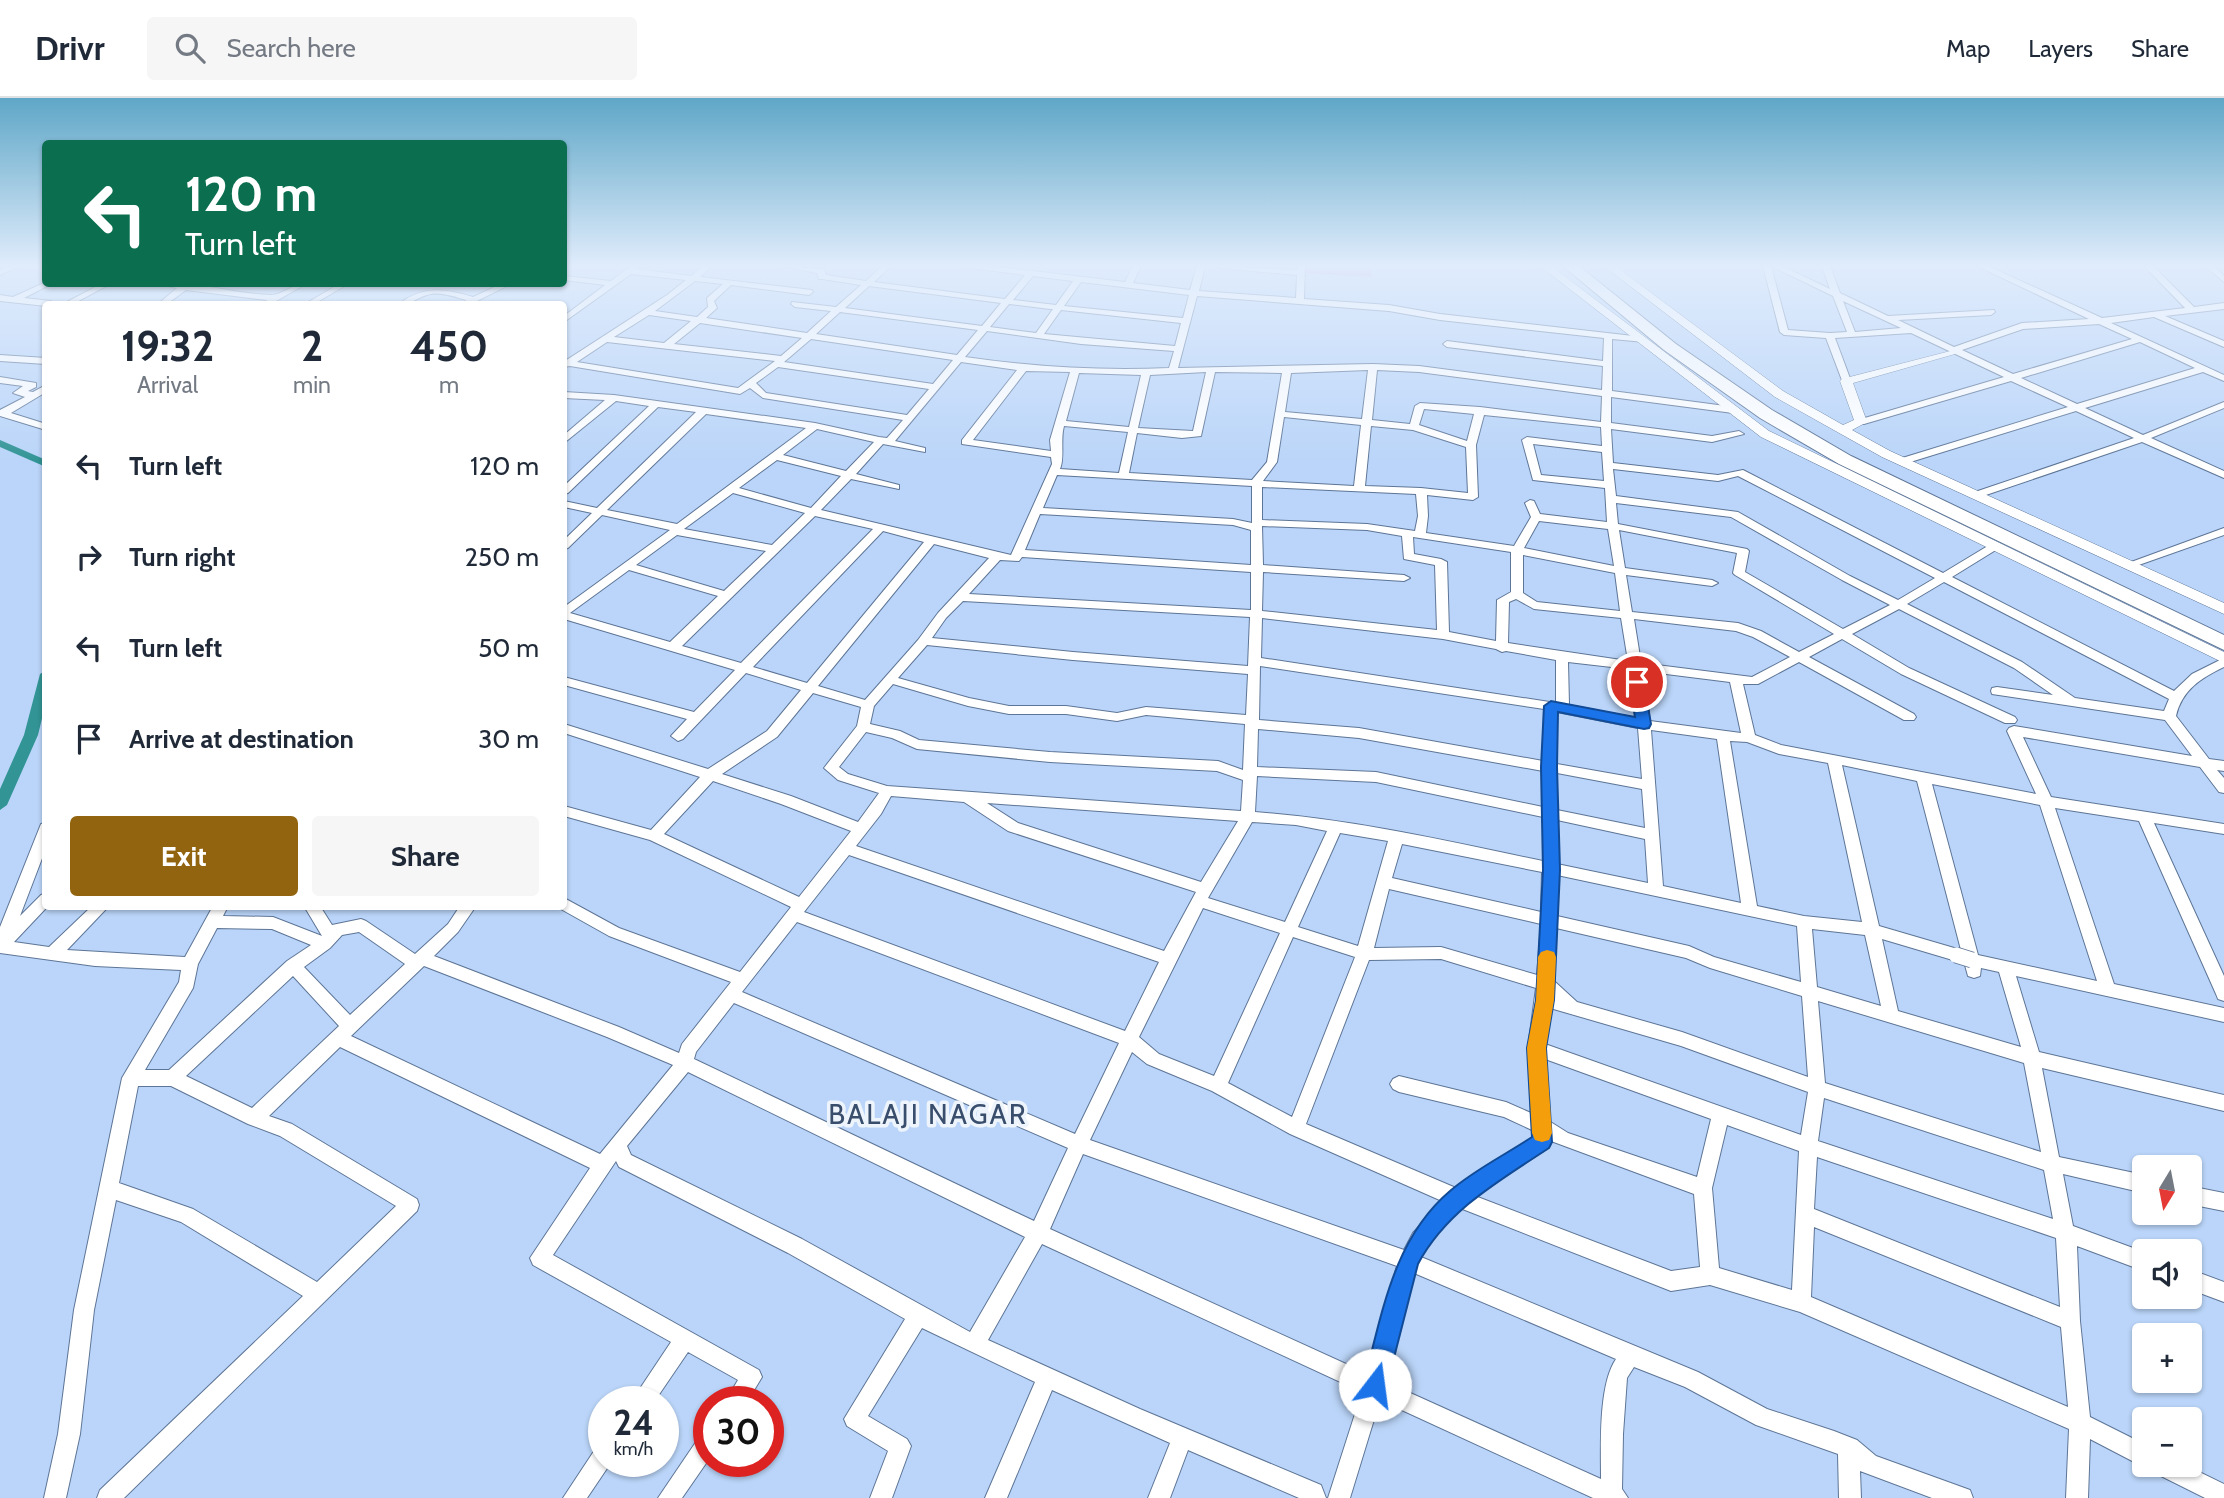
<!DOCTYPE html>
<html lang="en">
<head>
<meta charset="utf-8">
<style>
	body { margin:0; font-family:Cabin,sans-serif; background:#f6f6f7; color:#1f2937; height:100vh; display:flex; flex-direction:column; font-size:26px; white-space:nowrap }
	* { box-sizing:border-box; margin:0 }
	p { font-size:23px; color:#747a83 }
	.icon { flex:none; width:38px; height:38px; fill:none; stroke:currentColor; stroke-width:2; stroke-linecap:round; stroke-linejoin:round }
	.map { position:relative; flex:1; overflow:hidden }
	.sheet { position:absolute; left:42px; top:203px; width:525px; height:609px; display:flex; flex-direction:column; background:#fff; border-radius:7px; box-shadow:0 2px 5px #0004 }
	.sheet>* { flex:none }
	.guide { position:absolute; left:42px; top:42px; width:525px; height:147px; border-radius:7px; box-shadow:0 2px 5px #0004; background:#0b6e4f; color:#fff; overflow:hidden }
	.needle { width:46px; rotate:190deg }
	.fabs { position:absolute; left:2132px; top:1057px; display:grid; gap:14px }
	.fabs a { display:grid; place-items:center; width:70px; height:70px; border-radius:7px; background:#fff; box-shadow:0 2px 5px #0004; font-size:35px }
	.speed { position:absolute; left:588px; top:1288px; display:flex; gap:14px; font-size:35px; font-weight:700; text-align:center }
	.speed>* { display:grid; place-content:center; width:91px; height:91px; border-radius:50%; background:#fff; box-shadow:0 2px 5px #0004; line-height:1 }
	.speed small { font-size:18px; font-weight:400 }
	.speed .limit { border:10px solid #d22; background:#fff; color:#111 }
	.pin { position:absolute; display:grid; place-items:center; width:60px; height:60px; color:#fff; margin:-30px; border:4px solid #fff; border-radius:50%; box-shadow:0 2px 7px #0007 }
	.me { position:absolute; width:77px; margin:-38px; rotate:15deg; stroke-linejoin:round; filter:drop-shadow(0 0 5px #0008) }
	.turn { display:flex; align-items:center; gap:24px; height:147px; padding:0 28px; font-size:32px }
	.turn .icon { width:91px; height:91px; stroke-width:2.5 }
	.turn b { display:block; font-size:49px; line-height:60px }
	.eta { display:flex; justify-content:space-evenly; align-items:center; height:119px; text-align:center }
	.eta b { font-size:42px; font-weight:800; line-height:49px }
	.button { display:flex; gap:14px; margin-top:auto; padding:14px 28px }
	.button a { flex:1; height:80px; border-radius:7px; background:#926410; color:#fff; font-size:28px; font-weight:800; line-height:80px; text-align:center }
	.button a+a { background:#f6f6f7; color:#1f2937 }
	ul { padding:0; list-style:none }
	li { display:flex; align-items:center; gap:21px; height:91px; padding:0 28px }
	li div { flex:1 }
	li b { display:block; font-size:26px }
	li em { font-style:normal }
	header { display:flex; align-items:center; gap:42px; box-sizing:border-box; height:98px; padding:0 35px; background:#fff; border-bottom:2px solid #e0e1e3 }
	header strong { font-size:33px }
	nav { display:flex; gap:38px; margin-inline-start:auto; font-size:24px }
	.search { width:490px; height:63px; background:#f6f6f7; display:flex; align-items:center; gap:18px; box-sizing:border-box; padding:0 24px; border-radius:7px; color:#747a83; font-size:26px }
	.map>svg:first-child { display:block }
	.green { fill:#c58bdc }
	.lines { fill:none; stroke-linecap:round; stroke-linejoin:round }
	.canal { fill:#329495; fill-rule:evenodd }
	.minor-casing { stroke:#5d7596; stroke-width:2 }
	.tertiary-casing { stroke:#5d7596; stroke-width:1 }
	.trunk-casing { stroke:#5d7596; stroke-width:2 }
	.minor { fill:#fff; fill-rule:evenodd }
	.tertiary { fill:#fff; fill-rule:evenodd }
	.trunk { fill:#fff; fill-rule:evenodd }
	.minor-bridge-casing { stroke:#5d7596; stroke-width:17; stroke-linecap:butt }
	.minor-bridge { stroke:#fff; stroke-width:15 }
	.route { fill:#1a73e8; stroke:#114b97; stroke-width:2 }
	.slow { fill:#f59e0b }
	.labels { text-anchor:middle; dominant-baseline:central; stroke-width:7; stroke-linejoin:round; paint-order:stroke }
	.near-neighbourhood-label { font-size:28px; letter-spacing:2px; fill:#384e6c; stroke:#eef4fb }
</style>
</head>
<body>
<header>
<strong>Drivr</strong>
<div class="search"><svg class="icon" aria-label="search" viewBox="0 0 24 24"><circle cx="10" cy="10" r="6"/><path d="M15 15l6 6"/></svg>Search here</div>
<nav><a>Map</a><a>Layers</a><a>Share</a></nav>
</header>
<div class="map">
<svg width="2224" height="1400" viewBox="0 0 2224 1400">
	<rect width="100%" height="100%" fill="#bad5f9"/>
	<polygon class="green" points="1303,168 1370,168 1372,179 1301,175"/>
	<g class="lines">
		<g class="canal">
			<polygon points="0,342 46,362 46,369 0,349"/>
			<polygon points="46,572 46,604 38,637 7,707 0,712 0,691 24,637 40,576"/>
		</g>
		<g class="minor-casing">
			<g id="minor">
				<polygon points="8,168 19,168 0,177 0,172"/>
				<path d="M631,168H638L637,171L691,178L703,168H712L700,179L812,192L813,194L809,197L731,187L714,203L717,210L706,220L807,235L831,213L795,209L791,206L792,204L836,209L861,187L822,181H819L817,175L782,168L821,171H824L826,177L866,183L882,168H891L874,184L1005,201L1025,177L970,170L966,168H990L1125,184L1133,168H1141L1133,185L1190,192L1197,168H1205L1199,193L1296,200L1297,177L1221,170L1217,168L1297,172V168H1305L1304,201L1389,207L1440,216L1642,239L1646,242L1645,244L1612,241V293L1733,309L1738,312L1733,315L1611,299V325L1712,338L1739,333L1744,336L1712,344L1611,331L1613,365L1718,377L1743,372L1943,475L1991,446H1999V450L1952,479L2174,593L2192,576L2224,560V569C2201,580 2182,592 2176,618L2209,661L2224,663V673L2217,672L2224,680V695L2219,694L2200,669L2023,639L2051,699L2224,726V736L2154,725L2224,878V903L2218,901L2216,896L2139,723L2055,710L2114,886L2224,910V924L2016,878L2039,954L2224,997V1013L2042,970L2059,1059L2144,1077V1095L2063,1076L2073,1128L2144,1154V1173L2077,1148L2080,1223L2090,1319L2144,1346V1367H2146L2144,1368L2136,1365L2090,1341L2088,1400H2066L2069,1331L1800,1214L1710,1187L1671,1193L1460,1110L1427,1147L1421,1159L1698,1274L1767,1311L1834,1333L1857,1342L1876,1358L1970,1392L1973,1400H1932L1860,1373L1861,1400H1839L1838,1356L1756,1327L1685,1289L1634,1269L1627,1280L1623,1336L1622,1391L1628,1400H1593L1380,1302L1350,1400H1328L1362,1294L1042,1146L988,1242L1140,1311L1321,1387L1326,1400H1299L1188,1352L1170,1400H1148L1170,1345L1052,1292L1007,1400H985L1035,1284L922,1230L868,1318L907,1341L911,1348L892,1400H870L888,1353L847,1328L844,1321L905,1221L788,1155L619,1069L616,1063L553,1157L759,1272L762,1279L747,1304H725L738,1282L688,1254L654,1304H631L671,1244L533,1167L530,1160L590,1070L340,949L269,1018L292,1026L417,1101L419,1107L417,1113L124,1400H97L100,1392L303,1198L181,1124L116,1102L94,1212L80,1336L66,1400H44L58,1336L74,1212L122,980L179,884L181,872L95,868L0,855V829L41,726L46,725V750L20,818L41,797L46,795V808H48L14,844L49,849L92,808H109L67,852L185,859L213,808H228L223,818L273,819L322,838L304,808H320L332,827L361,821L366,823L415,856L448,826L460,808H476L458,834L434,858L619,929L679,955L682,946L731,884L609,838L559,810L558,808H564V800L619,830L740,874L791,809L650,742L564,718V708L651,732L700,679L564,635V626L708,671L767,633L801,592L746,575L683,641L678,643L671,638L687,621L564,587V579L694,614L735,572L564,521V509L670,432L602,417L568,450L564,451V442L592,415L564,409V403L597,410L696,314L658,309L568,395L564,396V388L649,308L616,303L564,345V337L605,302L564,300V294L614,297L815,325L879,339L887,340L903,322L763,300L750,290L740,296L570,268L564,269L565,263L667,197L686,182L631,176L564,224V218L605,187L564,182V178L611,183ZM1033,178L1073,183L1056,207L1013,202ZM695,183L723,186L707,200L708,209L697,219L655,213ZM1081,184L1189,197L1183,220L1064,208ZM869,188L1001,205L982,228L845,210ZM1197,198L1389,213L1440,222L1604,240L1603,263L1447,243L1443,246L1447,249L1603,268L1602,292L1419,268L1373,266L1178,270ZM1009,206L1050,211H1053L1036,235L990,229ZM1061,212L1181,225L1175,248L1044,236ZM840,214L978,232L957,257L816,236ZM649,217L691,223L664,245L614,239ZM700,225L802,240L781,258L674,246ZM987,233L1081,246L1174,253L1169,270C1101,273 1033,269 965,259ZM811,241L953,262L933,286L784,264ZM607,244L775,263L738,290L577,264ZM961,264L1017,272L962,342V346L1051,359L1052,366L1011,457L821,412L851,381L899,391V387L856,376L883,346L925,354V350L895,343ZM778,269L929,291L907,317L766,295L756,285ZM1368,272L1362,321L1285,314L1291,275ZM1377,272L1419,274L1602,298L1601,324L1480,309L1420,305L1415,308L1410,326L1372,322ZM1026,273L1070,274L1050,342L1051,353L973,342ZM1206,274L1193,333L1138,330L1150,277ZM1215,274L1282,275L1267,364L1252,382L1129,375L1137,335L1182,340L1201,338ZM1079,275L1141,277L1129,329L1066,323ZM1424,311L1474,316L1467,343L1419,327ZM706,316L806,330L677,426L607,412ZM1484,317L1601,329L1602,348L1527,339L1522,342L1533,382L1605,390L1607,424L1540,416L1534,403L1530,402L1525,405L1531,419L1514,448L1426,435L1428,418L1427,397L1473,402L1478,399L1476,347ZM1284,319L1361,327L1354,388L1263,383L1277,364ZM1064,328L1128,334L1119,375L1060,371C1065,359 1060,343 1064,328ZM1371,328L1413,332L1466,349L1468,395L1421,390L1365,388ZM817,331L874,344L846,373L783,357ZM1533,346L1602,354L1604,383L1541,377ZM777,362L841,378L811,410L739,390ZM1613,371L1718,383L1738,378L1935,480L1898,502L1850,478L1738,414L1616,398ZM1057,377L1252,388V425L1233,421L1043,410ZM1262,389L1416,396L1418,418L1415,433L1367,426L1262,422ZM733,395L805,415L772,447L684,431ZM1616,405L1731,419L1842,482L1890,507L1843,531L1745,474L1749,453L1747,451L1618,426ZM1040,416L1233,427L1251,432V467L1025,452ZM815,418L873,431L741,565L682,548ZM1539,423L1608,431L1614,468L1524,450ZM1262,428L1367,432L1402,438L1404,461L1435,467L1437,532L1262,513L1263,474L1404,483L1410,480L1404,477L1263,467ZM1619,432L1737,455L1733,475L1735,477L1834,536L1799,554L1761,533L1738,525L1632,514L1626,477L1712,488L1718,485L1712,482L1625,470ZM883,433L924,444L807,585L753,569ZM677,437L766,453L724,493L636,467ZM1413,439L1511,454V494L1497,502L1496,543L1449,534L1447,464L1441,461L1414,456ZM934,446L989,460L938,515L918,542L865,602L818,588ZM1523,457L1615,475L1620,513L1537,504L1523,495ZM1022,459L1251,474V512L969,496L1000,462L1019,463ZM629,472L718,498L670,544L570,515ZM1944,484L2169,601L2164,613L2075,600L2022,564L1907,506ZM1516,501L1534,511L1621,520L1628,563L1508,545L1509,504ZM963,503L1250,519L1248,568L1073,554L932,540L946,520ZM1899,511L2014,570L2053,597L1997,589L1992,590L1991,593L1992,596L2165,622L2192,658L2014,628L2009,630L2007,633L2036,696L1781,647L1755,637L1743,586H1758L1799,564L1904,622H1914L1916,619L1914,616L1809,559L1842,541L1901,576L2005,625H2015L2017,622L2015,619L1909,570L1852,536ZM1262,520L1443,541L1496,551L1502,554L1506,553L1556,562V605L1261,560ZM1634,521L1736,533L1753,539L1790,559L1752,579L1641,565ZM927,547L1073,562L1248,576L1246,617L1146,609L1117,615L1066,608H1009L969,600L898,580ZM1568,564L1629,571L1637,620L1569,607ZM1260,568L1544,611L1543,663L1359,630L1259,622ZM1642,573L1730,584L1741,635L1650,623ZM893,586L968,608L1009,616H1066L1117,623L1146,617L1245,626L1243,672L1218,663L1050,654L919,642L900,633L870,626L874,608ZM813,595L861,609L857,628L824,670L838,682L879,695L858,724L791,698L722,676L777,639ZM1557,614L1638,630L1642,681L1557,666ZM1258,631L1359,640L1543,673V709L1376,674L1257,669ZM1651,632L1717,641L1741,805L1663,788ZM866,634L892,640L917,651L1050,664L1217,673L1243,682L1241,713L887,688L848,676L839,669ZM1730,643L1747,644L1779,656L1828,665L1862,824L1804,818L1757,808ZM1842,667L1917,683L1961,852L1879,828ZM1557,675L1642,691L1645,730L1557,712ZM1257,678L1376,684L1543,719V763C1448,743 1352,721 1255,714ZM713,683L781,706L851,733L799,799L664,736ZM1932,686L2040,707L2097,883L1978,857ZM891,698L964,704L1008,733L1196,794L1164,853L856,748L881,716ZM987,705L1238,723L1201,784L1018,725ZM1557,722L1645,741L1648,785L1557,766ZM1252,724L1296,727L1327,733L1285,824L1208,800ZM1340,735L1388,743L1358,848L1298,829ZM1402,746L1542,774L1541,814L1392,780ZM849,757L1159,864L1125,933L804,814ZM1557,777L1797,828L1801,884L1714,859L1689,848L1557,818ZM1389,791L1541,826L1537,877L1441,849L1374,850ZM1203,810L1280,835L1214,978L1159,956L1139,939ZM797,824L1119,945L1075,1036L742,894ZM217,830L272,831L311,847L287,863L169,972H145L193,890L198,866ZM1556,830L1686,860L1710,870L1802,898L1808,979L1682,934L1577,904L1553,882ZM1812,831L1865,837L1881,908L1817,889ZM359,834L405,866L350,917L304,869L330,850L342,837ZM1293,839L1355,859L1292,1019L1228,985ZM1882,841L1956,863L1963,860L1968,878L1974,880L1980,878L1981,870L1999,874L2021,949L1898,913ZM1441,861L1536,890L1528,950L1531,1015L1506,1004L1399,978L1393,981L1390,986L1393,991L1399,994L1504,1019L1532,1032L1533,1040L1456,1090L1306,1026L1369,862ZM424,868L607,939L673,967L600,1056L351,938ZM293,878L339,928L252,1010L186,978ZM1818,903L2024,965L2041,1054L1825,985ZM734,905L1068,1050L1034,1123L694,961L696,954ZM1550,910L1681,948L1808,994L1801,1037L1545,946ZM1132,954L1147,966L1212,993L1290,1036L1442,1103L1413,1135L1404,1152L1090,1042ZM1545,961L1711,1021L1697,1079L1568,1035L1549,1023ZM688,974L1025,1139L970,1234L802,1141L631,1057L627,1048ZM138,988H171L248,1026L280,1038L396,1108L317,1184L193,1111L119,1085ZM1824,1000L2044,1072L2053,1121L1818,1043ZM1727,1027L1799,1053L1792,1192L1719,1170L1712,1090ZM1551,1043L1694,1096L1700,1169L1671,1173L1475,1098L1548,1050ZM1083,1056L1397,1168L1368,1276L1050,1131ZM1817,1059L2056,1140L2060,1209L1814,1111ZM1814,1129L2061,1229L2068,1309L1811,1199ZM1414,1175L1616,1261C1598,1287 1601,1349 1601,1381L1386,1284Z"/>
				<path d="M1763,168H1782L1830,191L1822,168H1830L1840,195L1888,218L1994,212L1995,214L1991,217L1898,222L1954,249L2022,225L2089,221L1977,168H1988L2102,220L2185,210L2144,168H2153L2194,209L2224,205V211L2165,218L2224,243V249L2154,219L2111,225L2224,277V283L2203,274L2085,310L2143,337L2224,304V310L2151,340L2224,373V380L2142,344L1980,399H1972V395L2134,340L2076,313L1907,365H1899V361L2068,309L2011,283L1864,326H1858V322L2004,279L1911,235L1835,240L1851,283L1843,285L1826,240L1784,237L1780,234ZM1771,168L1833,198L1847,234L1830,235L1788,232ZM1843,203L1901,230L1855,234ZM2099,226L2132,241L2013,276L1962,252L2023,231ZM2140,244L2195,270L2077,306L2021,280Z"/>
				<polygon points="2205,168 2214,168 2224,178 2224,184"/>
				<polygon points="46,184 51,186 24,200 51,203 55,206 46,208 0,203 0,197 13,199"/>
				<polygon points="101,186 110,186 73,206 63,206"/>
				<path d="M158,186C195,182 231,196 271,197C283,197 293,185 306,186L271,206H264L267,202L186,192L167,206H158L177,190Z"/>
				<polygon points="339,186 348,186 314,206 305,206"/>
				<path d="M501,186H511L471,206H464L466,202C455,199 443,194 431,196C419,198 411,207 399,206C423,187 446,191 473,199Z"/>
				<polygon points="0,257 46,260 46,266 0,263"/>
				<polygon points="0,279 36,285 36,289 28,293 33,294 46,287 46,294 11,315 46,326 46,332 0,318 0,312 25,299 13,295 23,288 0,285"/>
				<polygon points="2224,430 2224,437 2133,469 2125,469 2123,467"/>
				<polygon points="2189,1088 2224,1095 2224,1113 2189,1106"/>
				<polygon points="2189,1171 2224,1184 2224,1204 2189,1191"/>
				<polygon points="709,1332 709,1361 682,1400 658,1400 702,1335"/>
				<polygon points="604,1347 604,1363 612,1363 587,1400 563,1400 596,1350"/>
				<polygon points="2152,1367 2185,1367 2224,1386 2224,1400 2205,1400 2155,1375"/>
			</g>
		</g>
		<g class="tertiary-casing">
			<g id="tertiary">
				<polygon points="1540,168 1551,168 1769,333 2224,554 2224,565 1761,339"/>
				<polygon points="1604,168 1615,168 1783,293 1843,327 1854,322 1840,283 1842,281 1962,250 1962,254 1853,285 1867,324 1852,332 1890,353 2224,505 2224,516 1882,359 1775,299"/>
			</g>
		</g>
		<g class="trunk-casing">
			<polygon id="trunk" points="1563,168 1579,168 1676,246 1772,312 1851,358 2224,537 2224,552 1839,366 1760,320 1664,252"/>
		</g>
		<use href="#minor" class="minor"/>
		<use href="#tertiary" class="tertiary"/>
		<use href="#trunk" class="trunk"/>
		<g class="minor-bridge-casing">
			<polyline id="minor-bridge" points="1956,857 1972,862"/>
		</g>
		<use href="#minor-bridge" class="minor-bridge"/>
	</g>
	<linearGradient id="sky" x2="0" y2="1"><stop stop-color="#5fa7c7"/><stop offset="0.46" stop-color="#e0ecfc"/><stop offset="1" stop-color="#e0ecfc" stop-opacity="0"/></linearGradient>
	<rect width="2224" height="364" fill="url(#sky)"/>
	<path class="route" d="M1637,579L1644,584L1651,626L1649,630L1644,631L1558,614L1557,669L1560,772L1554,902L1546,950L1552,1044L1549,1050C1499,1083 1447,1112 1418,1166L1387,1287L1383,1296L1375,1299L1367,1296L1363,1287C1382,1218 1392,1142 1450,1093C1474,1072 1505,1057 1532,1039L1527,950L1536,902L1543,772L1541,669L1544,608L1551,603L1635,619L1629,584Z"/>
	<polygon class="slow" points="1547,852 1554,854 1556,859 1554,902 1546,950 1552,1035 1549,1042 1542,1044 1535,1042 1532,1035 1527,950 1536,902 1538,859 1541,854"/>
	<g class="labels">
		<g class="near-neighbourhood-label">
			<text x="928" y="1016">BALAJI NAGAR</text>
		</g>
	</g>
</svg>
<div class="fabs">
<a><svg class="needle" viewBox="-14 -14 28 28"><path d="M0-13l5 13h-10z" fill="#e53935"/><path d="M0 13l5-13h-10z" fill="#747a83"/></svg></a>
<a><svg class="icon" aria-label="sound" viewBox="0 0 24 24"><path d="M4 9h4l5-4v14l-5-4H4zM17 9q2 3 0 6"/></svg></a>
<a>+</a>
<a>−</a>
</div>
<div class="speed"><div>24<small>km/h</small></div><div class="limit">30</div></div>
<div class="pin" style="left:1637px;top:584px;background:#d93025"><svg class="icon" aria-label="arrive" viewBox="0 0 24 24"><path d="M6 21V4h12l-3 4 3 4H6"/></svg></div>
<svg class="me" style="left:1375px;top:1287px" viewBox="-20 -20 40 40"><circle r="19" fill="#fff"/><path d="M0-13L10 11 0 6-10 11z" fill="#1a73e8"/></svg>
<div class="guide">
<div class="turn"><svg class="icon" aria-label="left" viewBox="0 0 24 24"><path d="M17 20v-9H6M10 6l-5 5 5 5"/></svg><div><b>120 m</b>Turn left</div></div>
</div>
<section class="sheet">
<div class="eta">
<div><b>19:32</b><p>Arrival</p></div>
<div><b>2</b><p>min</p></div>
<div><b>450</b><p>m</p></div>
</div>
<ul>
<li><svg class="icon" aria-label="left" viewBox="0 0 24 24"><path d="M17 20v-9H6M10 6l-5 5 5 5"/></svg><div><b>Turn left</b></div><em>120 m</em></li>
<li><svg class="icon" aria-label="right" viewBox="0 0 24 24"><path d="M7 20v-9h11M14 6l5 5-5 5"/></svg><div><b>Turn right</b></div><em>250 m</em></li>
<li><svg class="icon" aria-label="left" viewBox="0 0 24 24"><path d="M17 20v-9H6M10 6l-5 5 5 5"/></svg><div><b>Turn left</b></div><em>50 m</em></li>
<li><svg class="icon" aria-label="arrive" viewBox="0 0 24 24"><path d="M6 21V4h12l-3 4 3 4H6"/></svg><div><b>Arrive at destination</b></div><em>30 m</em></li>
</ul>
<div class="button"><a>Exit</a><a>Share</a></div>
</section>
</div>
</body>
</html>
